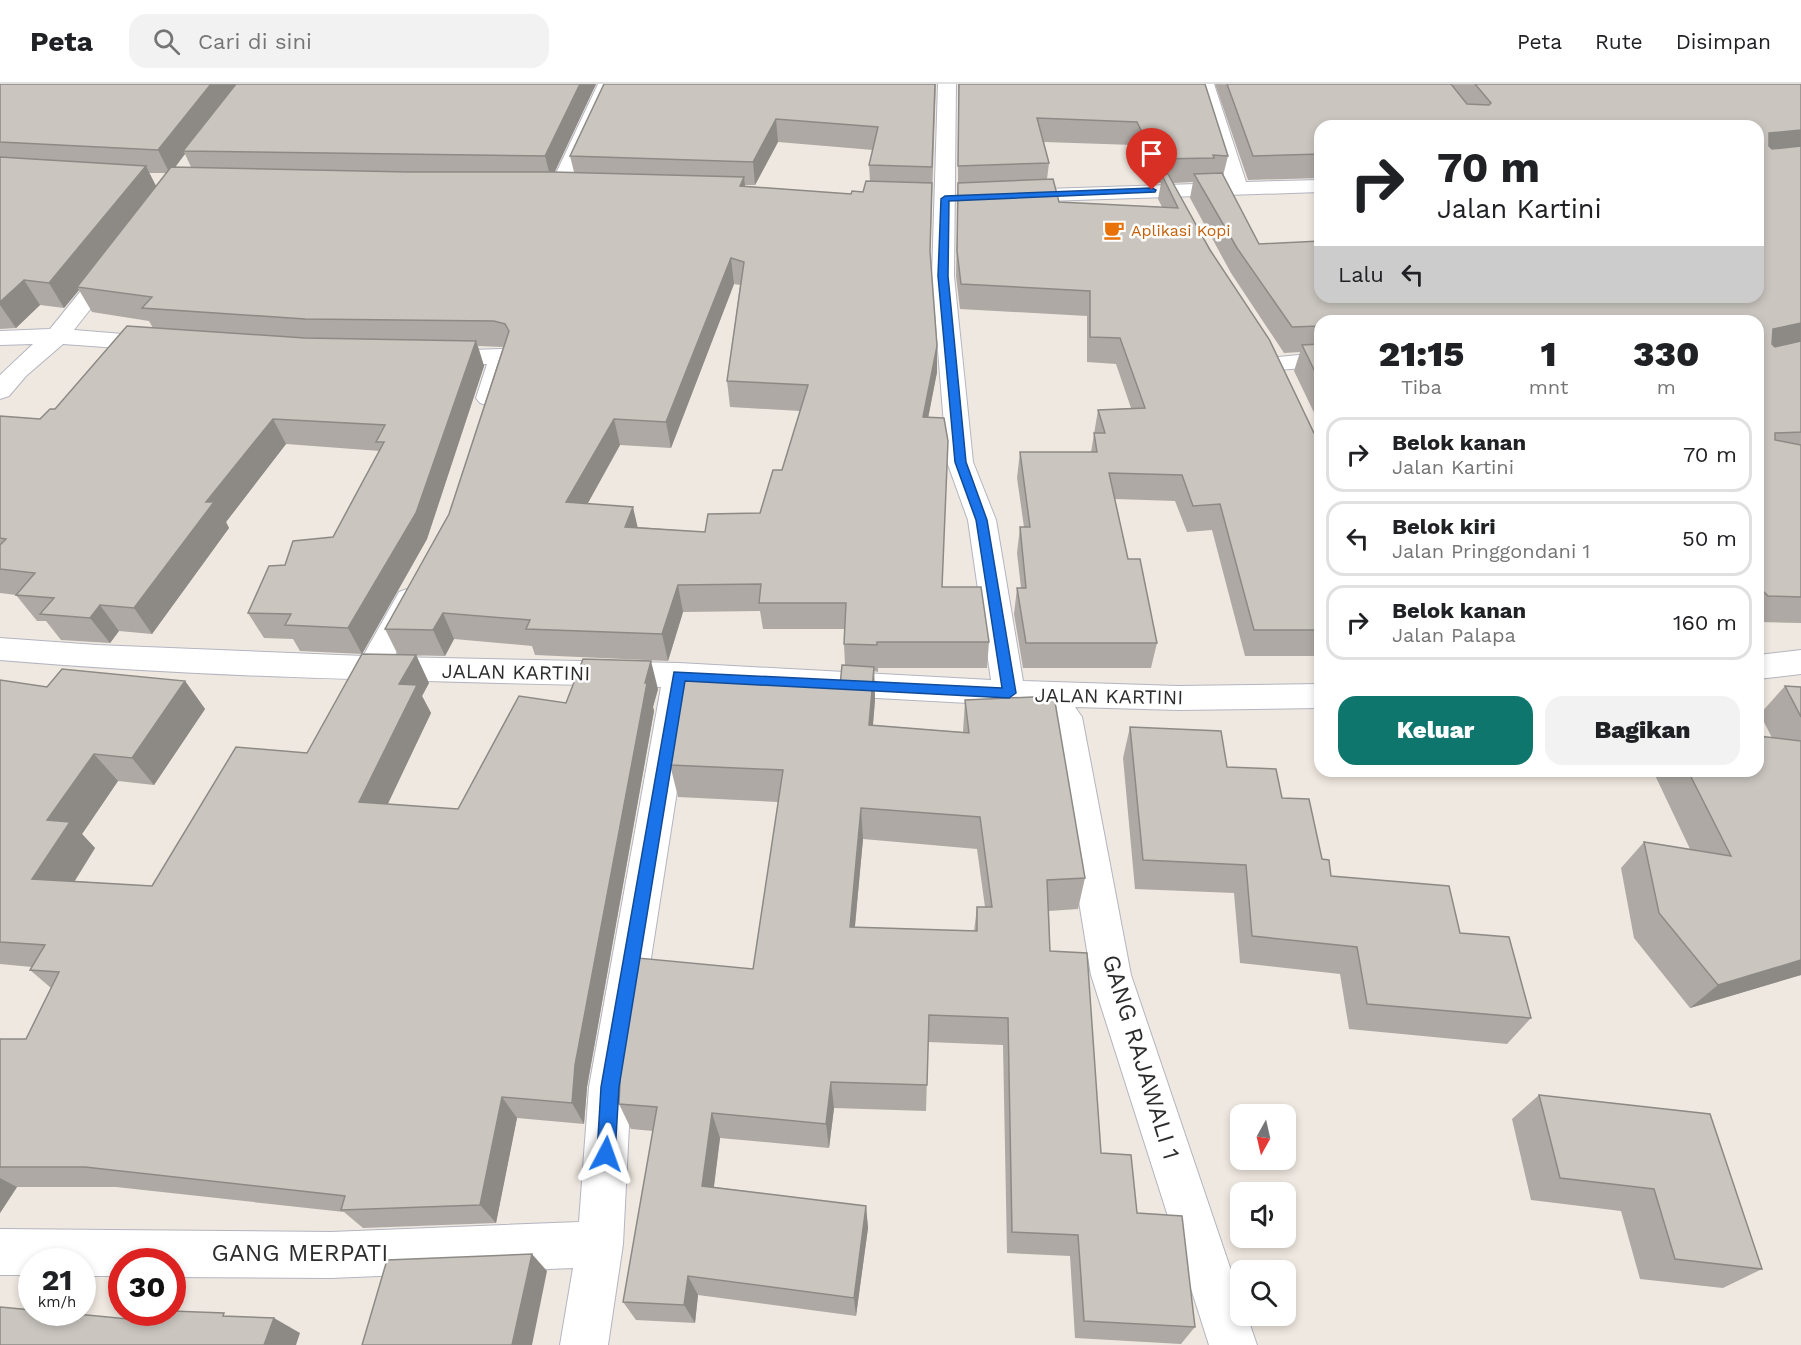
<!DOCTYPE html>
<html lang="id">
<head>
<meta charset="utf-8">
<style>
	body { margin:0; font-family:"Work Sans",sans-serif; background:#f2f2f2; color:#202124; height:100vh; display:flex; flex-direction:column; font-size:22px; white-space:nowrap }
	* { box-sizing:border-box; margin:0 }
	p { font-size:20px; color:#757577 }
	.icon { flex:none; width:33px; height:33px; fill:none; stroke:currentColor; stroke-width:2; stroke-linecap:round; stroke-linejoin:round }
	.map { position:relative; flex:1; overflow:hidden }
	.sheet { position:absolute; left:1314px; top:231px; width:450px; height:462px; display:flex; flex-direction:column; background:#fff; border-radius:18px; box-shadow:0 3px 9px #0003 }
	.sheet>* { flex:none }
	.guide { position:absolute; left:1314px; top:36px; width:450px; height:183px; border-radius:18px; box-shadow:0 3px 9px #0003; background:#fff; color:#202124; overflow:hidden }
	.needle { width:39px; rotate:188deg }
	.fabs { position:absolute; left:1230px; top:1020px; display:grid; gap:12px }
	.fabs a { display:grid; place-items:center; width:66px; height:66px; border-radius:12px; background:#fff; box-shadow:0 3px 9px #0003; font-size:30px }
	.speed { position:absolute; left:18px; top:1164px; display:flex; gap:12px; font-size:30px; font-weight:700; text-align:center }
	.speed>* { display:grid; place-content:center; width:78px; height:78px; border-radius:50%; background:#fff; box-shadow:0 3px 9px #0003; line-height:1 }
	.speed small { font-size:15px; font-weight:400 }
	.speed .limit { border:9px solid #d22; background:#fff; color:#111 }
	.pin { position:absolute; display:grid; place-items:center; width:51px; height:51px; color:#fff; margin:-62px -26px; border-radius:50% 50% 50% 0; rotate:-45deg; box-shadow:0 0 6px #0007 }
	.pin .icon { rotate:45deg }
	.me { position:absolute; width:66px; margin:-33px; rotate:4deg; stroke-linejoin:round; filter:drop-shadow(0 0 4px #0008) }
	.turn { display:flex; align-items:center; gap:21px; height:126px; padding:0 24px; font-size:27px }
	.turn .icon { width:78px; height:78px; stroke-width:2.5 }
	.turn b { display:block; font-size:42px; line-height:51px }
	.then { display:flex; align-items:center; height:57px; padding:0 24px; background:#0003; gap:12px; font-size:22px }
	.eta { display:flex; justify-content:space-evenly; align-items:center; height:102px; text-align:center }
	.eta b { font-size:36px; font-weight:800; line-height:42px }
	.action { display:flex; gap:12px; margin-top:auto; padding:12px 24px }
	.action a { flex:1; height:69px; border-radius:18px; background:#0f766e; color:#fff; font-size:24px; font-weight:800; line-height:69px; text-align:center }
	.action a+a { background:#f2f2f2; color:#202124 }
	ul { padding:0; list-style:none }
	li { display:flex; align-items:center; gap:18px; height:75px; margin:0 12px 9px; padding:0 12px; border:3px solid #e0e0e0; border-radius:18px }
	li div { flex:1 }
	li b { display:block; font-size:22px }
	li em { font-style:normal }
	header { display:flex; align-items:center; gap:36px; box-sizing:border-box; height:84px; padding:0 30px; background:#fff; border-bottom:2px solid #e0e0e0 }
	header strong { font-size:28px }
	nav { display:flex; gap:33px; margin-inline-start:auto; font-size:21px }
	.search { width:420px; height:54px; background:#f2f2f2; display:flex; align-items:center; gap:15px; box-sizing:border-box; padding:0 21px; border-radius:18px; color:#757577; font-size:22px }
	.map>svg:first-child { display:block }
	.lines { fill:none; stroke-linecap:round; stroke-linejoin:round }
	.street-casing { stroke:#b3b5c0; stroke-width:2 }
	.street { fill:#fff; fill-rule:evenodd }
	.wall { fill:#aea9a4; fill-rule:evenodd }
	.shaded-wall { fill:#8d8a86 }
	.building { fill:#cac5bf; stroke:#8d8a86; stroke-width:1.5; fill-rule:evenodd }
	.route { fill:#1a73e8; stroke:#114b97; stroke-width:1.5 }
	.labels { text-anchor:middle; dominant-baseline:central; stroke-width:5; stroke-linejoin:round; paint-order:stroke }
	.far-food-label { font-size:16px; fill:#c56008; stroke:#fff; text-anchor:start }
	.street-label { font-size:20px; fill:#2d2d2d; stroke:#fff }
	.near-street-label { font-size:24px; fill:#2d2d2d; stroke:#fff }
</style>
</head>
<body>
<header>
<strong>Peta</strong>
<div class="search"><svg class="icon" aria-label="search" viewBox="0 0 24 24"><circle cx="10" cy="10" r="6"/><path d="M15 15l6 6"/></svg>Cari di sini</div>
<nav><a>Peta</a><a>Rute</a><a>Disimpan</a></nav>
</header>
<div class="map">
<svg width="1801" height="1261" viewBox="0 0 1801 1261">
	<rect width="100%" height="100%" fill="#efe8e0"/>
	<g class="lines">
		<g class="street-casing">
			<g id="street">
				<polygon points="598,0 616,0 569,104 566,108 552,108 549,104"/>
				<path d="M938,0H956L954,192L973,378L996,436L1023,597L1178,602L1320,600V624L1178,626L1075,623L1082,633L1131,891L1240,1213V1232H1247L1257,1261H1209L1091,891L1050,640L1005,621L693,604L631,1003L623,1160L608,1261H560L573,1184L331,1194L172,1193V1178H122V1192H82V1178H32V1191H0V1145L331,1148L579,1138L589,1003L661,603C441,597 220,595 0,576V554L97,561L363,572L399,508L410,504L421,508L425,515L394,573L679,579L991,596L968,436L947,378L932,192Z"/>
				<polygon points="1196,0 1214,0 1246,98 1320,96 1320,108 1013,118 1006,116 1003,112 1006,108 1013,106 1226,99"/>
				<polygon points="113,175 121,177 124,182 74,246 160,253 169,255 172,260 169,265 160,267 63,260 26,292 9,312 0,315 0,291 33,260 0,261 0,247 50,245 105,177"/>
				<polygon points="502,265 511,267 514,272 502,314 498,319 489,322 480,319 476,314 487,280 436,281 427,279 424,274 427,269 436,267"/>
				<polygon points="1320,269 1320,283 1276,286 1267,284 1264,279 1267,274"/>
				<polygon points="1801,566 1801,590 1758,595 1758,571"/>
			</g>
		</g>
		<use href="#street" class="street"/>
	</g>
	<g class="wall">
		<path d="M0,0H596L554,88H574L570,72L936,0L930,169L937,262V288L928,334L942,503L989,558L987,584H878V588L874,587L875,616L873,641L963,648L965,616L1085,794L1078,825L1049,827L1050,867L1101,1069L1137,1129L1195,1243L1181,1260L1075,1254L1070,1172L1007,1169L1003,961L928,958L926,1027L834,1024L829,1064L720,1054L714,1103L866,1122L868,1144L856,1232L698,1211L695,1239L636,1236L623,1218L653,1047L631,1045L619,1020L753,885L778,718L678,713L670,681L840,602L845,581L844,560V545H763L760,527L683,528L668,577L535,571L532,562L454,555L445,572L405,571H416L429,599L422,612L431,629L387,720L458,725L566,619L658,605L653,623L654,627L587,1003L584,1040L517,1034L496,1139L363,1144L344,1128L116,1103H17L0,1129V955H26L51,904L30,886L32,883L0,880V596L47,603L185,597L205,625L154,701L118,697L82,750L95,764L75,797L152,802L307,669L398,571L385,545L449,430L503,263L478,262L484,282L427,455L362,570L300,567L293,555L264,554L248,529L285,481L333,453L380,367L286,360L226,438L229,444L152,550L119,547L110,559L61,556L46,537H37L16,511L0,509V332L40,335L55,325L153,244L149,237L92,228L79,206L64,224L40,221L16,244L0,245ZM778,58L873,66L869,81L870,97L863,108L851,110L745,102V101H755ZM185,70L191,83H175L183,72ZM149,89H166L156,102ZM734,200L740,201L727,297L730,323L800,327L782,386L760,429L705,448L638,443L588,419L620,361L671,364ZM863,755L977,765L985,823H977L974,847L855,843Z"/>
		<path d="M958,0H1205L1228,72L1223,92L1259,160L1320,213H1758L1320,42V94L1248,96L1215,0H1801V539L1758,538V237H1320V341L1294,287L1300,268L1284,269L1231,189L1190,114L1193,98L1173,99L1314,349L1320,356V572H1245L1212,446L1187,448L1175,417L1115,415L1128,475L1157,559L1151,584H1023L1014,530L1017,504H1021L1017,469L1020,443H1024L1017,394L1020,368H1091L1098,326L1131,324L1116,280L1087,278V232L960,225L956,192L958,106ZM1044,58L1134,61L1151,99H1161L1158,115L1162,123L1059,118L1047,95L1049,79Z"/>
		<polygon points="1785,602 1801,603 1801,891 1690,924 1634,854 1621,784 1644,758 1690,765 1653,687 1758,687 1772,654 1760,630"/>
		<polygon points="1130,643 1227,683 1282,714 1331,792 1460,849 1531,934 1507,960 1349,945 1340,890 1240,879 1234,809 1135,805 1123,674"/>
		<polygon points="1539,1011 1762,1185 1723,1204 1640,1195 1621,1127 1531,1116 1512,1035"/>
	</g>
	<g class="shaded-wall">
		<polygon points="211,0 238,0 183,67 185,70 170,90 158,66"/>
		<polygon points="580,0 596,0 551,96 545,72"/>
		<polygon points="776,35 778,58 755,101 753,78"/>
		<polygon points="1801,46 1801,68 1758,72 1769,49"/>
		<polygon points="146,82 158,106 77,203 79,206 64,224 49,199"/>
		<polygon points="744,93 747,118 740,102"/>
		<polygon points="731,174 734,200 671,364 666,338"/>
		<polygon points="24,196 40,221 16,244 0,221 0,218"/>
		<polygon points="1801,239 1801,260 1758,270 1773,245"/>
		<polygon points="476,257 484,282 427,455 362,570 348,544"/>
		<polygon points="937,262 937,288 923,360 923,333"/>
		<polygon points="273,335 286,360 226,438 229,444 152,550 134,524 206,418"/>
		<polygon points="614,335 620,361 574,444 566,418"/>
		<polygon points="633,423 639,449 625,443"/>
		<polygon points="678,501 683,528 668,577 662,550"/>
		<polygon points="100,521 119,547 110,559 90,534"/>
		<polygon points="443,529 454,555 445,572 433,546"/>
		<polygon points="416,571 429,599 422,612 431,629 376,745 359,718 399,600"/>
		<polygon points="651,577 658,605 653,623 654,627 587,1003 584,1040 572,1019 575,981 645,599"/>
		<polygon points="874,583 875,616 870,674 869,641"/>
		<polygon points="185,597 205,625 154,701 132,674"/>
		<polygon points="94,670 118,697 82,750 95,764 60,820 32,795 47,736"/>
		<polygon points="861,724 863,755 852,872 850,843"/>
		<polygon points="1801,876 1801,891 1690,924 1718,901"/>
		<polygon points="831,998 834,1024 829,1064 826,1040"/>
		<polygon points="502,1013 517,1034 496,1139 480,1121"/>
		<polygon points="712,1029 720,1054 711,1124 702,1102"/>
		<polygon points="0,1094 17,1103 0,1129"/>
		<polygon points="866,1122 868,1144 856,1232 854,1214"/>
		<polygon points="532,1170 547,1187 532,1261 512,1261"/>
		<polygon points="688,1192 698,1211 695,1239 684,1221"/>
		<polygon points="274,1234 300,1249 296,1261 264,1261"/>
	</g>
	<g class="building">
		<polygon points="0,0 211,0 158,66 0,58"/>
		<polygon points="236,0 580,0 545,72 183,67"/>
		<polygon points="604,0 935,0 932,83 869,81 878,43 776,35 753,78 570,72"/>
		<polygon points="959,0 1205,0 1228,72 1213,71 1214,74 1155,75 1137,38 1037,34 1049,79 958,82"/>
		<polygon points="1227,0 1451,0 1467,20 1489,21 1491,19 1475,0 1801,0 1801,46 1769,49 1769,62 1772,65 1801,62 1801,239 1773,245 1772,260 1775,263 1801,257 1801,348 1775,349 1775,356 1801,361 1801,513 1768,512 1758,502 1758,237 1320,237 1320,242 1292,243 1237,164 1194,90 1222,89 1259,160 1320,157 1320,213 1640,213 1669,214 1670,213 1758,213 1758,42 1320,42 1320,70 1253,72"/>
		<polygon points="0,73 146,82 49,199 24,196 0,218"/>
		<path d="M171,83L408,88H553L744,93L740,102L851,110L852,107L863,108L866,97L932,99L930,167L937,262L923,333L944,334L948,357L942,503H981L989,558H877V561L844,560L846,519H759L761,500L678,501L662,550L526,545L530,536L443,529L433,546L385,545L449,430L509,247L505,240L494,237L305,235L142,224L152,213L77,203ZM731,174L744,178L727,297L808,301L782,386H773L760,429L708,430L705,448L625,443L633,423L566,418L614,335L666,338Z"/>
		<polygon points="1168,90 1210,166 1269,255 1314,349 1320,356 1320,546 1254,546 1220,420 1193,422 1182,391 1109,389 1128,475 1140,475 1157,559 1026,559 1017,504 1026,504 1020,443 1030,443 1020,368 1097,368 1094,349 1105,349 1098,326 1145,324 1120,254 1090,253 1090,207 961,200 957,167 958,99 1053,95 1059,118 1178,124 1162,91"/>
		<polygon points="127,242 305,254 476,257 416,429 348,544 285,541 291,530 248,529 269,482 285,481 293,457 333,453 384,358 376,358 385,341 273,335 206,418 214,418 134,524 100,521 90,534 40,530 54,514 16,511 35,489 0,485 0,461 6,455 0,454 0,332 40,335 50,325 55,325"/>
		<polygon points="1320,260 1320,298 1302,261"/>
		<polygon points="362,570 416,571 399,600 417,601 359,718 458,725 519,612 566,619 583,575 651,577 645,599 647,599 575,981 572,1019 502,1013 480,1121 341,1126 345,1112 85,1083 0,1083 0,955 26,955 59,888 30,886 45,861 0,858 0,596 47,603 62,585 185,597 132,674 94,670 47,736 70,738 32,795 152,802 236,663 307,669"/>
		<path d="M842,581L874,583L869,641L969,649L965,616L1054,612L1085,794L1047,796L1050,867L1087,869L1101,1069L1131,1071L1137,1129L1182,1132L1195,1243L1084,1237L1078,1151L1012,1148L1008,934L929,931L927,1001L831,998L826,1040L712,1029L702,1102L866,1122L854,1214L688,1192L684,1221L623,1218L657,1023L619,1020L621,977L638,874L753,885L783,686L670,681L684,596L840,602ZM861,724L980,733L992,823H977V847L850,843Z"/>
		<polygon points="1785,602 1801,603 1801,633"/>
		<polygon points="1130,643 1221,647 1227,683 1276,685 1282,714 1309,715 1322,775 1329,776 1331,792 1449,802 1460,849 1509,853 1531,934 1367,920 1357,863 1252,852 1246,781 1143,776"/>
		<polygon points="1758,652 1801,657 1801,876 1718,901 1659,829 1644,758 1731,772 1688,687 1758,687"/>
		<polygon points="1539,1011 1710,1030 1762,1185 1675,1175 1654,1105 1560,1094"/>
		<polygon points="532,1170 512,1261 362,1261 387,1176"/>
		<polygon points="0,1223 32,1226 32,1228 56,1228 128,1235 130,1228 172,1228 172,1227 224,1229 223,1232 274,1234 264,1261 0,1261"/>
	</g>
	<polygon class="route" points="1152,104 1156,106 1155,108 949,117 948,192 966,378 987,436 1016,609 1009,614 685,597 619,1003 615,1070 612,1077 606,1079 599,1077 597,1070 601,1003 674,588 1002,604 976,436 955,378 938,192 941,115 945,112"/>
	<defs>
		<g id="cafe-bare" transform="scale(1.62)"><path d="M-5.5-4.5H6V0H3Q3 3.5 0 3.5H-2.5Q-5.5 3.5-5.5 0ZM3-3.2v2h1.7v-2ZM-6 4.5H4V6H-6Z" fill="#e8710a" stroke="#fff" stroke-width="2.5" paint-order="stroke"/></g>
	</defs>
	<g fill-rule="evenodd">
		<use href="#cafe-bare" x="1114" y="146"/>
	</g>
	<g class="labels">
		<g class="far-food-label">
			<text x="1131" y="146">Aplikasi Kopi</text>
		</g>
		<g class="street-label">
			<text transform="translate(516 588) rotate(1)">JALAN KARTINI</text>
			<text transform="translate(1109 612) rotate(1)">JALAN KARTINI</text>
		</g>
		<g class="near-street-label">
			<text transform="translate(1141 973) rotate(73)">GANG RAJAWALI 1</text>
			<text x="300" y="1169">GANG MERPATI</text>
		</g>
	</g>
</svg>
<div class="fabs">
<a><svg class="needle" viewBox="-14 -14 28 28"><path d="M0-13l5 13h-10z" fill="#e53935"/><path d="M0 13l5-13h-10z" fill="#757577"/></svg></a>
<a><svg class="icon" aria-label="sound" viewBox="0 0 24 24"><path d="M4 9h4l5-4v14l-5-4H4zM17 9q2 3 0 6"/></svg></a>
<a><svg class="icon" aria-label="search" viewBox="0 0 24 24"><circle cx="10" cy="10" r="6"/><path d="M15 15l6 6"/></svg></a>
</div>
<div class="speed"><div>21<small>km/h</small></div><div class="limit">30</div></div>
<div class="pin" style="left:1152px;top:106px;background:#d93025"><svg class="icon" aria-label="arrive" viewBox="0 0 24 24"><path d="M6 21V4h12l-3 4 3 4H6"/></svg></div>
<svg class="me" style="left:606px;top:1070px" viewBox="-20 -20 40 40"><path d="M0-17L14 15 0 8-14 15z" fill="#1a73e8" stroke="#fff" stroke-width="4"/></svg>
<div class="guide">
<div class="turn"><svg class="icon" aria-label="right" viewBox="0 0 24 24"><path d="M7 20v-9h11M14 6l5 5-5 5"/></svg><div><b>70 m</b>Jalan Kartini</div></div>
<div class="then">Lalu<svg class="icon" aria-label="left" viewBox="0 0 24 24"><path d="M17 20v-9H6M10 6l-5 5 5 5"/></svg></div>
</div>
<section class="sheet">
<div class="eta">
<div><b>21:15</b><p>Tiba</p></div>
<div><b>1</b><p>mnt</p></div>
<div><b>330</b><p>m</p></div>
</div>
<ul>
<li><svg class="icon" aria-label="right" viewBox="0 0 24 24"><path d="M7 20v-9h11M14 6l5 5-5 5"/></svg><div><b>Belok kanan</b><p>Jalan Kartini</p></div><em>70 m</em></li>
<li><svg class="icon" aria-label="left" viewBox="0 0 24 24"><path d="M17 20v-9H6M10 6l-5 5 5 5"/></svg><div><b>Belok kiri</b><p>Jalan Pringgondani 1</p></div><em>50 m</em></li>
<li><svg class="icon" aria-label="right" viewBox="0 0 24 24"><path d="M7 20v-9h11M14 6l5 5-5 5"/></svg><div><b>Belok kanan</b><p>Jalan Palapa</p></div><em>160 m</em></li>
</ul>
<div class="action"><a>Keluar</a><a>Bagikan</a></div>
</section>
</div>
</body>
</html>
